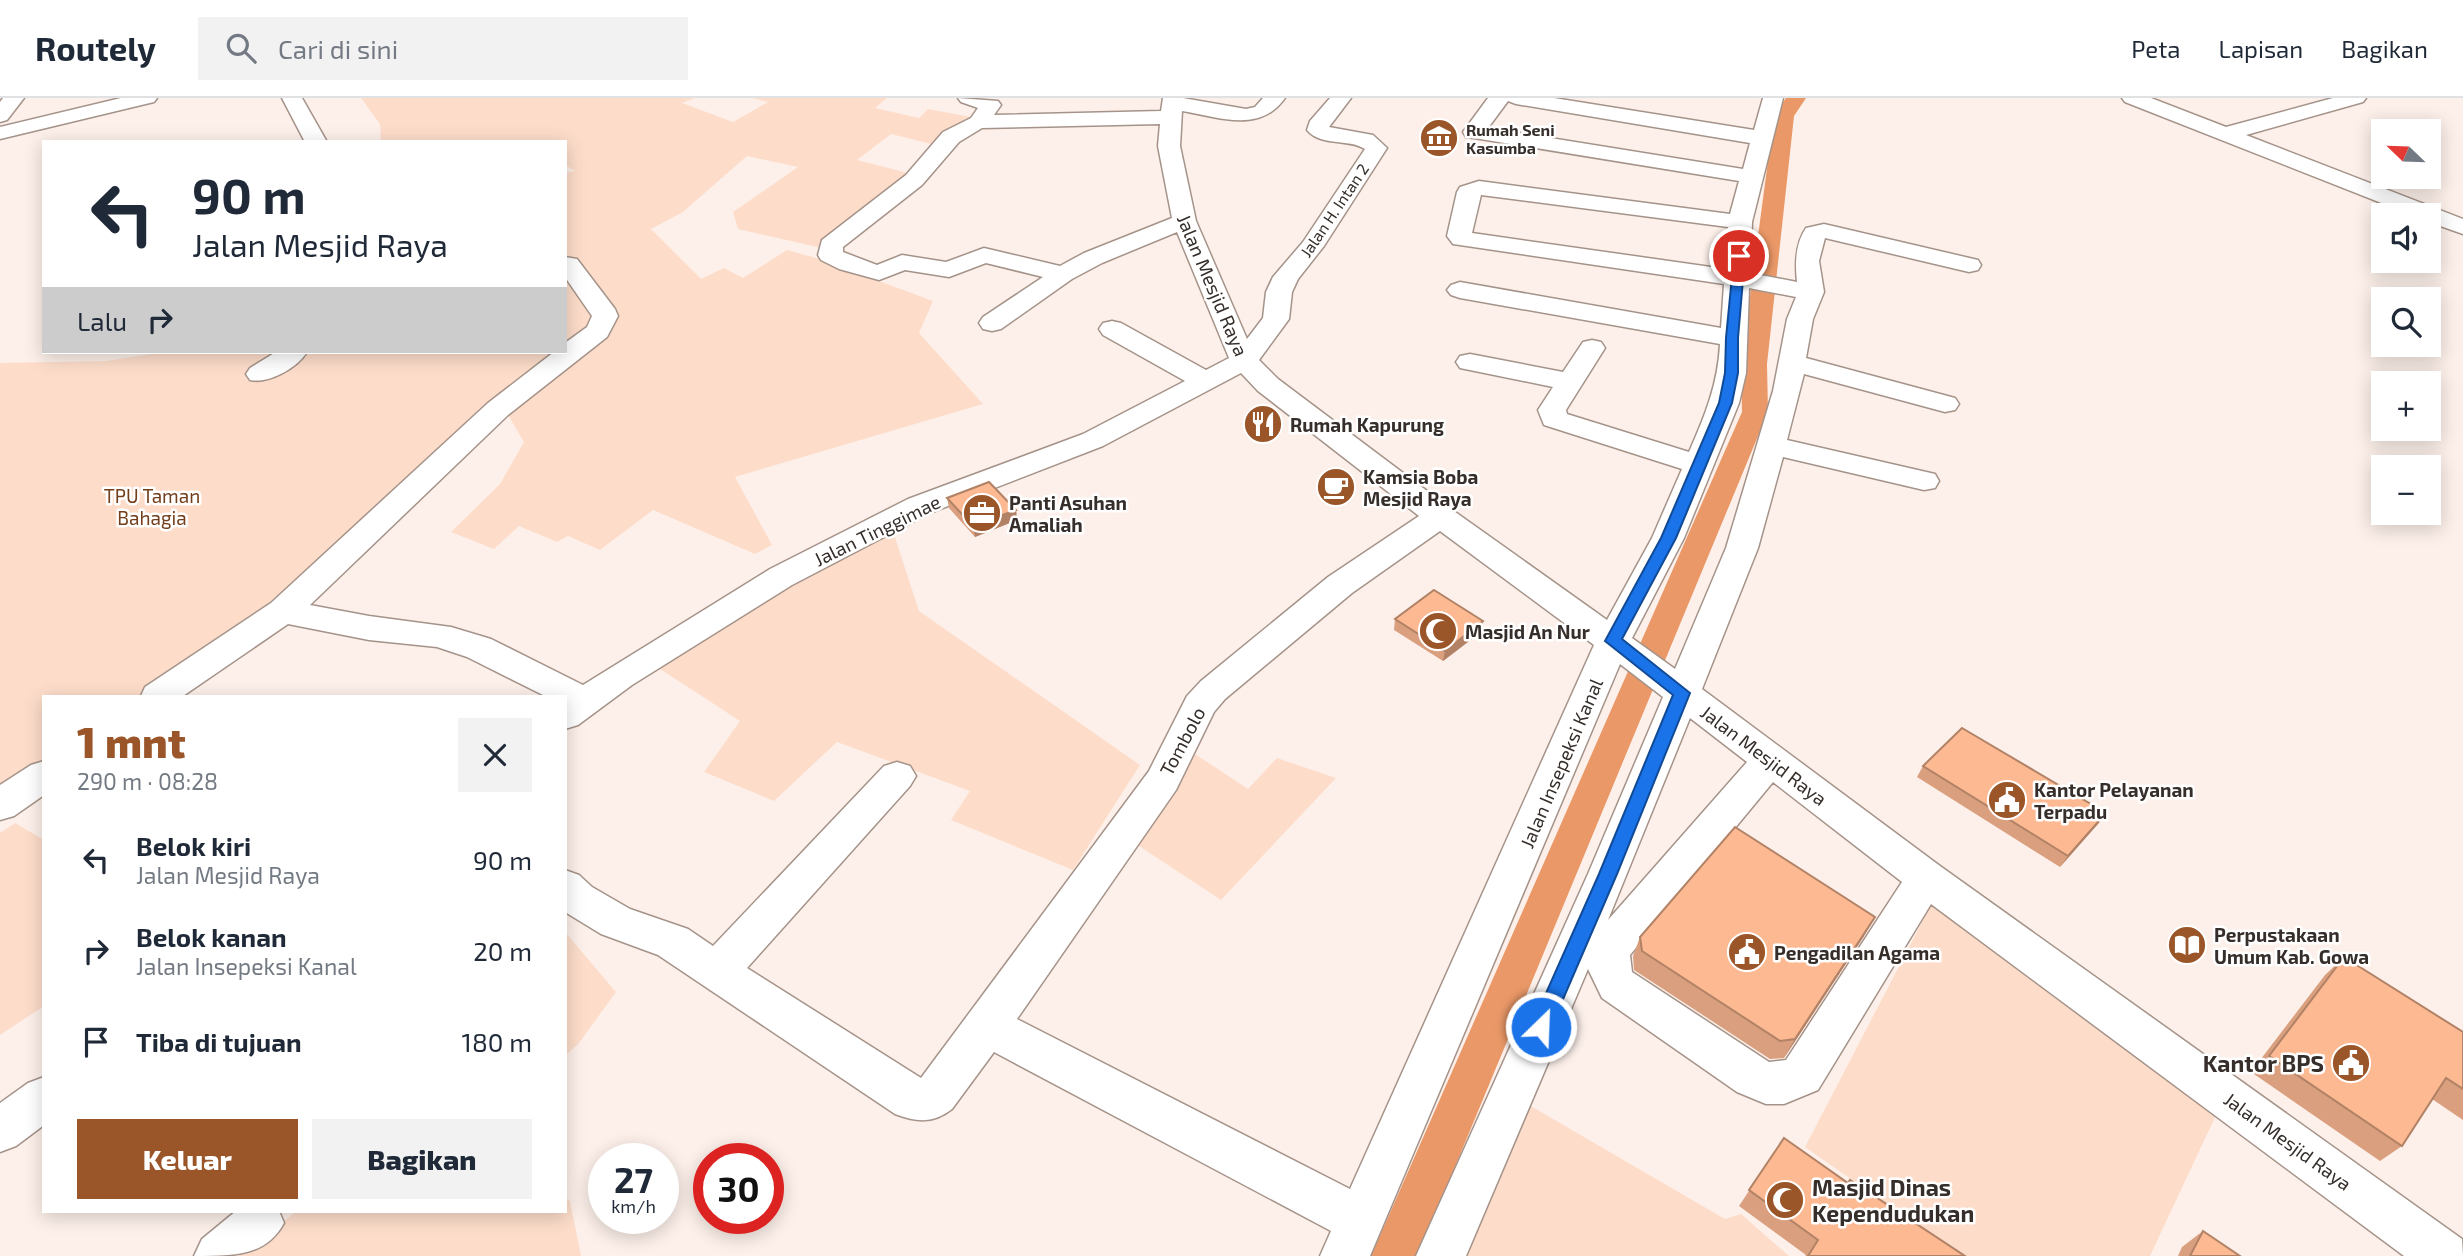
<!DOCTYPE html>
<html lang="id">
<head>
<meta charset="utf-8">
<style>
	body { margin:0; font-family:"Exo 2",sans-serif; background:#f2f2f3; color:#1f2937; height:100vh; display:flex; flex-direction:column; font-size:26px; white-space:nowrap }
	* { box-sizing:border-box; margin:0 }
	p { font-size:23px; color:#747a83 }
	.icon { flex:none; width:38px; height:38px; fill:none; stroke:currentColor; stroke-width:2; stroke-linecap:round; stroke-linejoin:round }
	.map { position:relative; flex:1; overflow:hidden }
	.sheet { position:absolute; left:42px; top:597px; width:525px; height:518px; display:flex; flex-direction:column; background:#fff; border-radius:0px; box-shadow:0 4px 18px #0003 }
	.sheet>* { flex:none }
	.guide { position:absolute; left:42px; top:42px; width:525px; height:214px; border-radius:0px; box-shadow:0 4px 18px #0003; background:#fff; color:#1f2937; overflow:hidden }
	.needle { width:46px; rotate:293deg }
	.controls { position:absolute; left:2371px; top:21px; display:grid; gap:14px }
	.controls a { display:grid; place-items:center; width:70px; height:70px; border-radius:0px; background:#fff; box-shadow:0 4px 18px #0003; font-size:35px }
	.speed { position:absolute; left:588px; top:1045px; display:flex; gap:14px; font-size:35px; font-weight:700; text-align:center }
	.speed>* { display:grid; place-content:center; width:91px; height:91px; border-radius:50%; background:#fff; box-shadow:0 4px 18px #0003; line-height:1 }
	.speed small { font-size:18px; font-weight:400 }
	.speed .limit { border:10px solid #d22; background:#fff; color:#111 }
	.pin { position:absolute; display:grid; place-items:center; width:60px; height:60px; color:#fff; margin:-30px; border:4px solid #fff; border-radius:50%; box-shadow:0 2px 7px #0007 }
	.me { position:absolute; width:77px; margin:-38px; rotate:24deg; stroke-linejoin:round; filter:drop-shadow(0 0 5px #0008) }
	.turn { display:flex; align-items:center; gap:24px; height:147px; padding:0 35px; font-size:32px }
	.turn .icon { width:91px; height:91px; stroke-width:2.5 }
	.turn b { display:block; font-size:49px; line-height:60px }
	.then { display:flex; align-items:center; height:66px; padding:0 35px; background:#0003; gap:14px; font-size:26px }
	.round { display:grid; place-items:center; flex:none; width:74px; height:74px; border-radius:0px; background:#f2f2f3 }
	.summary { display:flex; align-items:center; justify-content:space-between; height:119px; padding:0 35px }
	h1 { font-size:42px; font-weight:800; line-height:52px; color:#9a5629 }
	.button { display:flex; gap:14px; margin-top:auto; padding:14px 35px }
	.button a { flex:1; height:80px; border-radius:0px; background:#9a5629; color:#fff; font-size:28px; font-weight:800; line-height:80px; text-align:center }
	.button a+a { background:#f2f2f3; color:#1f2937 }
	ul { padding:0; list-style:none }
	li { display:flex; align-items:center; gap:21px; height:91px; padding:0 35px }
	li div { flex:1 }
	li b { display:block; font-size:26px }
	li em { font-style:normal }
	header { display:flex; align-items:center; gap:42px; box-sizing:border-box; height:98px; padding:0 35px; background:#fff; border-bottom:2px solid #e0e1e3 }
	header strong { font-size:33px }
	nav { display:flex; gap:38px; margin-inline-start:auto; font-size:24px }
	.search { width:490px; height:63px; background:#f2f2f3; display:flex; align-items:center; gap:18px; box-sizing:border-box; padding:0 24px; border-radius:0px; color:#747a83; font-size:26px }
	.map>svg:first-child { display:block }
	.green { fill:#fdddca }
	.lines { fill:none; stroke-linecap:round; stroke-linejoin:round }
	.canal { fill:#ea9867; fill-rule:evenodd }
	.minor-casing { stroke:#a59389; stroke-width:3 }
	.minor { fill:#fff; fill-rule:evenodd }
	.wall { fill:#da9f7e }
	.shaded-wall { fill:#b18266 }
	.building { fill:#fdb992; stroke:#b18266; stroke-width:2 }
	.route { fill:#1a73e8; stroke:#114b97; stroke-width:2 }
	.labels { text-anchor:middle; dominant-baseline:central; stroke-width:5; stroke-linejoin:round; paint-order:stroke }
	.far-poi-label { font-size:16px; font-weight:bold; fill:#352e2a; stroke:#fff; text-anchor:start }
	.far-street-label { font-size:16px; fill:#352e2a; stroke:#fff }
	.street-label { font-size:19px; fill:#352e2a; stroke:#fff }
	.poi-label { font-size:19px; font-weight:bold; fill:#352e2a; stroke:#fff; text-anchor:start }
	.park-label { font-size:19px; fill:#733e1b; stroke:#fff }
	.near-poi-label { font-size:23px; font-weight:bold; fill:#352e2a; stroke:#fff; text-anchor:end }
</style>
</head>
<body>
<header>
<strong>Routely</strong>
<div class="search"><svg class="icon" aria-label="search" viewBox="0 0 24 24"><circle cx="10" cy="10" r="6"/><path d="M15 15l6 6"/></svg>Cari di sini</div>
<nav><a>Peta</a><a>Lapisan</a><a>Bagikan</a></nav>
</header>
<div class="map">
<svg width="2463" height="1158" viewBox="0 0 2463 1158">
	<rect width="100%" height="100%" fill="#fdf0ea"/>
	<g class="green">
		<polygon points="361,0 695,0 682,5 733,24 768,4 752,0 887,0 875,10 919,20 928,11 971,19 935,47 891,36 857,62 912,76 822,150 738,131 733,114 798,69 747,58 683,114 651,131 701,181 724,170 743,180 787,152 820,161 933,203 919,235 983,306 735,379 772,447 755,456 653,412 600,452 568,438 557,444 519,428 494,451 451,434 500,386 524,344 505,312 227,542 149,598 44,598 44,674 0,705 0,265 106,263 164,254 565,254 565,75 575,73 565,67 565,44 381,44 380,26"/>
		<polygon points="893,433 919,513 1140,667 1073,772 951,722 970,693 837,644 774,703 704,674 740,623 657,569 778,491"/>
		<polygon points="1192,654 1248,691 1277,660 1336,680 1221,802 1133,744"/>
		<polygon points="15,725 44,742 44,908 0,937 0,735"/>
		<polygon points="1933,803 2217,1015 2150,1158 1961,1158 1805,1049"/>
		<polygon points="565,834 616,894 579,945 565,958"/>
		<polygon points="1529,1007 1725,1121 1741,1116 1789,1158 1464,1158"/>
		<polygon points="565,1099 570,1103 581,1158 238,1158 297,1113 565,1113"/>
	</g>
	<g class="lines">
		<polygon class="canal" points="1786,0 1806,0 1794,18 1767,266 1768,314 1418,1158 1371,1158 1742,314 1741,266 1774,18"/>
		<g class="minor-casing">
			<g id="minor">
				<polygon points="3,0 24,0 7,22 0,24 0,4"/>
				<polygon points="121,0 157,0 154,4 0,41 0,29"/>
				<polygon points="282,0 302,0 327,44 305,44"/>
				<path d="M958,0L998,3L1001,7L994,17L1161,13L1163,0H1183L1246,11L1255,9L1263,0H1285C1260,36 1219,19 1182,13L1180,48L1196,123L1247,241L1263,220L1266,194L1273,179L1303,144L1365,51C1348,40 1321,49 1307,32L1310,23L1330,0H1351L1329,29L1373,37L1387,50L1324,148L1298,181L1292,194L1289,221L1259,262L1278,281L1451,411L1607,522L1652,440L1682,371L1544,327L1538,312L1553,289L1460,270L1456,264L1460,258L1470,256L1563,274L1583,244L1592,242L1601,244L1605,250L1566,312L1567,316L1689,354C1705,318 1718,286 1720,246L1460,200L1451,197L1447,192L1451,187L1460,184L1721,230L1724,186L1453,146L1447,138L1457,94L1460,89L1479,83L1730,116L1739,83L1474,40L1466,39L1463,34L1488,0H1554L1754,32L1763,0H1783L1752,124L1750,175L1797,184C1795,166 1795,146 1806,130L1824,126L1978,162L1981,167L1978,172L1969,174L1825,140L1819,163L1824,194L1813,221L1806,260L1955,300L1959,306L1955,312L1945,314L1804,276L1787,342L1935,376L1939,383L1935,390L1924,392L1783,359L1758,450L1702,591L1940,768L2462,1141L2463,1158H2404L1931,806L1818,992L1784,1006H1766L1737,994L1602,900L1588,871L1466,1158H1416L1588,776L1663,599L1620,566L1370,1158H1320L1331,1133L994,954L952,1011C933,1026 916,1024 895,1016L658,857L601,836L565,814V772L579,777L592,789L630,811L688,831L713,848L884,668L897,664L910,668L916,678L910,688L747,870L921,980L1149,673L1187,598L1201,583L1328,479L1419,418L1258,293L1241,275L1103,348L930,415L792,487L632,587L578,627L565,631V598H545L467,559L437,549L369,542L288,526L183,598H141L145,589L271,505L488,305L554,254H565V245L587,229L592,218L565,179V159L577,161L615,211L618,218L607,239L508,317L310,507L369,518L451,529L491,541L583,587L770,471L908,401L1083,336L1185,283L1103,237L1099,231L1103,225L1112,223L1121,225L1206,272L1229,260L1177,134L1102,165L1072,181L1001,231L992,233L983,231L979,225L983,219L1043,179L986,165L949,179L905,172L879,182L839,171L821,162L818,157L822,142L906,77L943,34L971,20L978,10L961,4ZM1508,3L1516,6L1750,45L1743,71L1488,30ZM1160,26L1158,48L1172,120L1084,155L1060,168L984,150L946,164L902,157L877,167L843,154V149L922,87L959,44L982,30ZM1481,97L1728,129L1725,171L1472,135ZM1749,190L1796,199L1787,221L1773,293L1726,450L1675,571L1632,540L1684,440L1739,305L1746,275ZM1440,433L1594,547L1350,1091L1017,921L1176,692L1214,614L1225,601L1352,495ZM1690,620L1747,664L1608,822ZM1773,684L1902,784L1786,962L1769,964L1632,874L1630,857Z"/>
				<polygon points="2122,0 2151,0 2226,29 2333,0 2366,0 2363,4 2246,37 2463,121 2463,136 2429,124 2429,117 2412,117 2125,4"/>
				<path d="M276,254H307C297,270 269,286 250,282L246,276L250,270Z"/>
				<polygon points="44,663 44,697 14,718 0,722 0,687 31,667"/>
				<polygon points="44,979 44,1027 16,1048 0,1054 0,1005 28,985"/>
				<path d="M236,1113H279L284,1125C266,1158 235,1158 194,1158L202,1141Z"/>
			</g>
		</g>
		<use href="#minor" class="minor"/>
	</g>
	<g class="wall">
		<polygon points="947,400 1016,412 1017,422 975,439 949,410"/>
		<polygon points="1395,521 1481,534 1443,563 1394,532"/>
		<polygon points="1923,668 2106,715 2060,769 1917,679"/>
		<polygon points="1864,838 1784,960 1770,961 1634,872 1633,858 1640,839"/>
		<polygon points="2344,859 2463,934 2463,1022 2432,1001 2402,1048 2380,1063 2251,974 2325,877"/>
		<polygon points="1784,1040 1848,1085 1965,1158 1805,1158 1806,1157 1739,1108"/>
		<polygon points="2203,1133 2240,1158 2178,1158 2182,1149"/>
	</g>
	<g class="shaded-wall">
		<polygon points="1016,412 1017,422 975,439 973,428"/>
		<polygon points="1483,523 1481,534 1443,563 1445,553"/>
		<polygon points="2106,715 2098,726 2060,769 2068,758"/>
		<polygon points="1875,819 1864,838 1784,960 1795,941"/>
	</g>
	<g class="building">
		<polygon points="989,384 1016,412 973,428 947,400"/>
		<polygon points="1434,492 1483,523 1445,553 1395,521"/>
		<polygon points="1962,630 2106,715 2068,758 1923,668"/>
		<polygon points="1735,729 1875,819 1795,941 1780,943 1642,853 1640,839"/>
		<polygon points="2344,859 2463,934 2463,991 2446,980 2402,1048 2269,958"/>
		<polygon points="1784,1040 1848,1085 1850,1082 1965,1158 1808,1158 1818,1142 1749,1092"/>
		<polygon points="2203,1133 2240,1158 2190,1158"/>
	</g>
	<polygon class="route" points="1739,155 1745,158 1738,240 1738,275 1732,305 1676,440 1622,541 1690,595 1617,776 1551,929 1548,935 1541,938 1534,935 1531,929 1599,776 1673,597 1605,543 1661,440 1719,305 1725,275 1726,240 1734,158"/>
	<defs>
		<g id="museum-disc" transform="scale(2.0125)"><circle r="9.5" fill="#9a5629" stroke="#fff"/><path d="M0-6L6-3V-2H-6V-3ZM-5-1h2V3h-2ZM-1-1h2V3h-2ZM3-1h2V3H3ZM-6 4H6V6H-6Z" fill="#fff"/></g>
		<g id="restaurant-disc" transform="scale(2.0125)"><circle r="9.5" fill="#9a5629" stroke="#fff"/><path d="M-5-6h1v4h1v-4h1v4h1v-4h1v5L-1.5 .5V6h-2V.5L-5-1ZM5-6V6H3V1.5H1.5Q1.5-4 5-6Z" fill="#fff"/></g>
		<g id="cafe-disc" transform="scale(2.0125)"><circle r="9.5" fill="#9a5629" stroke="#fff"/><path d="M-5.5-4.5H6V0H3Q3 3.5 0 3.5H-2.5Q-5.5 3.5-5.5 0ZM3-3.2v2h1.7v-2ZM-6 4.5H4V6H-6Z" fill="#fff"/></g>
		<g id="office-disc" transform="scale(2.0125)"><circle r="9.5" fill="#9a5629" stroke="#fff"/><path d="M-6-3h4V-5.5h4V-3h4V5H-6ZM-1-4.5V-3h2v-1.5ZM-6 0V1H6V0Z" fill="#fff"/></g>
		<g id="mosque-disc" transform="scale(2.0125)"><circle r="9.5" fill="#9a5629" stroke="#fff"/><path d="M3.5-4.9A6 6 0 1 0 3.5 4.9A5 5 0 1 1 3.5-4.9Z" fill="#fff"/></g>
		<g id="civic-disc" transform="scale(2.0125)"><circle r="9.5" fill="#9a5629" stroke="#fff"/><path d="M-.6-6.5H3V-4.5H.6V-3L4-1V1h2V6H-6V1h2V-1L-.6-3ZM-1.2 2.5V6h2.4V2.5Z" fill="#fff"/></g>
		<g id="library-disc" transform="scale(2.0125)"><circle r="9.5" fill="#9a5629" stroke="#fff"/><path d="M-6-4Q-3-5.5-.7-3.5V5Q-3 3-6 4ZM6-4Q3-5.5 .7-3.5V5Q3 3 6 4Z" fill="#fff"/></g>
	</defs>
	<g fill-rule="evenodd">
		<use href="#museum-disc" x="1439" y="40"/>
		<use href="#restaurant-disc" x="1263" y="326"/>
		<use href="#cafe-disc" x="1336" y="389"/>
		<use href="#office-disc" x="982" y="415"/>
		<use href="#mosque-disc" x="1438" y="533"/>
		<use href="#civic-disc" x="2007" y="702"/>
		<use href="#library-disc" x="2187" y="847"/>
		<use href="#civic-disc" x="1747" y="854"/>
		<use href="#civic-disc" x="2351" y="965"/>
		<use href="#mosque-disc" x="1785" y="1102"/>
	</g>
	<g class="labels">
		<g class="far-poi-label">
			<text x="1466" y="31">Rumah Seni<tspan x="1466" dy="18">Kasumba</tspan></text>
		</g>
		<g class="far-street-label">
			<text transform="translate(1334 112) rotate(-56)">Jalan H. Intan 2</text>
		</g>
		<g class="street-label">
			<text transform="translate(1213 187) rotate(67)">Jalan Mesjid Raya</text>
			<text transform="translate(877 432) rotate(-26)">Jalan Tinggimae</text>
			<text transform="translate(1182 643) rotate(-62)">Tombolo</text>
			<text transform="translate(1764 657) rotate(37)">Jalan Mesjid Raya</text>
			<text transform="translate(1561 665) rotate(-67)">Jalan Insepeksi Kanal</text>
			<text transform="translate(2288 1043) rotate(36)">Jalan Mesjid Raya</text>
		</g>
		<g class="poi-label">
			<text x="1290" y="326">Rumah Kapurung</text>
			<text x="1363" y="378">Kamsia Boba<tspan x="1363" dy="22">Mesjid Raya</tspan></text>
			<text x="1009" y="404">Panti Asuhan<tspan x="1009" dy="22">Amaliah</tspan></text>
			<text x="1465" y="533">Masjid An Nur</text>
			<text x="2034" y="691">Kantor Pelayanan<tspan x="2034" dy="22">Terpadu</tspan></text>
			<text x="2214" y="836">Perpustakaan<tspan x="2214" dy="22">Umum Kab. Gowa</tspan></text>
			<text x="1774" y="854">Pengadilan Agama</text>
		</g>
		<g class="park-label">
			<text x="152" y="397">TPU Taman<tspan x="152" dy="22">Bahagia</tspan></text>
		</g>
		<g class="near-poi-label">
			<text x="2324" y="965">Kantor BPS</text>
			<text x="1812" y="1089" text-anchor="start">Masjid Dinas<tspan x="1812" dy="26">Kependudukan</tspan></text>
		</g>
	</g>
</svg>
<div class="controls">
<a><svg class="needle" viewBox="-14 -14 28 28"><path d="M0-13l5 13h-10z" fill="#e53935"/><path d="M0 13l5-13h-10z" fill="#747a83"/></svg></a>
<a><svg class="icon" aria-label="sound" viewBox="0 0 24 24"><path d="M4 9h4l5-4v14l-5-4H4zM17 9q2 3 0 6"/></svg></a>
<a><svg class="icon" aria-label="search" viewBox="0 0 24 24"><circle cx="10" cy="10" r="6"/><path d="M15 15l6 6"/></svg></a>
<a>+</a>
<a>−</a>
</div>
<div class="speed"><div>27<small>km/h</small></div><div class="limit">30</div></div>
<div class="pin" style="left:1739px;top:158px;background:#d93025"><svg class="icon" aria-label="arrive" viewBox="0 0 24 24"><path d="M6 21V4h12l-3 4 3 4H6"/></svg></div>
<svg class="me" style="left:1541px;top:929px" viewBox="-20 -20 40 40"><circle r="17" fill="#1a73e8" stroke="#fff" stroke-width="3"/><path d="M0-11L8 9 0 5-8 9z" fill="#fff"/></svg>
<div class="guide">
<div class="turn"><svg class="icon" aria-label="left" viewBox="0 0 24 24"><path d="M17 20v-9H6M10 6l-5 5 5 5"/></svg><div><b>90 m</b>Jalan Mesjid Raya</div></div>
<div class="then">Lalu<svg class="icon" aria-label="right" viewBox="0 0 24 24"><path d="M7 20v-9h11M14 6l5 5-5 5"/></svg></div>
</div>
<section class="sheet">
<div class="summary"><div><h1>1 mnt</h1><p>290 m · 08:28</p></div><a class="round"><svg class="icon" aria-label="close" viewBox="0 0 24 24"><path d="M6 6l12 12M18 6L6 18"/></svg></a></div>
<ul>
<li><svg class="icon" aria-label="left" viewBox="0 0 24 24"><path d="M17 20v-9H6M10 6l-5 5 5 5"/></svg><div><b>Belok kiri</b><p>Jalan Mesjid Raya</p></div><em>90 m</em></li>
<li><svg class="icon" aria-label="right" viewBox="0 0 24 24"><path d="M7 20v-9h11M14 6l5 5-5 5"/></svg><div><b>Belok kanan</b><p>Jalan Insepeksi Kanal</p></div><em>20 m</em></li>
<li><svg class="icon" aria-label="arrive" viewBox="0 0 24 24"><path d="M6 21V4h12l-3 4 3 4H6"/></svg><div><b>Tiba di tujuan</b></div><em>180 m</em></li>
</ul>
<div class="button"><a>Keluar</a><a>Bagikan</a></div>
</section>
</div>
</body>
</html>
